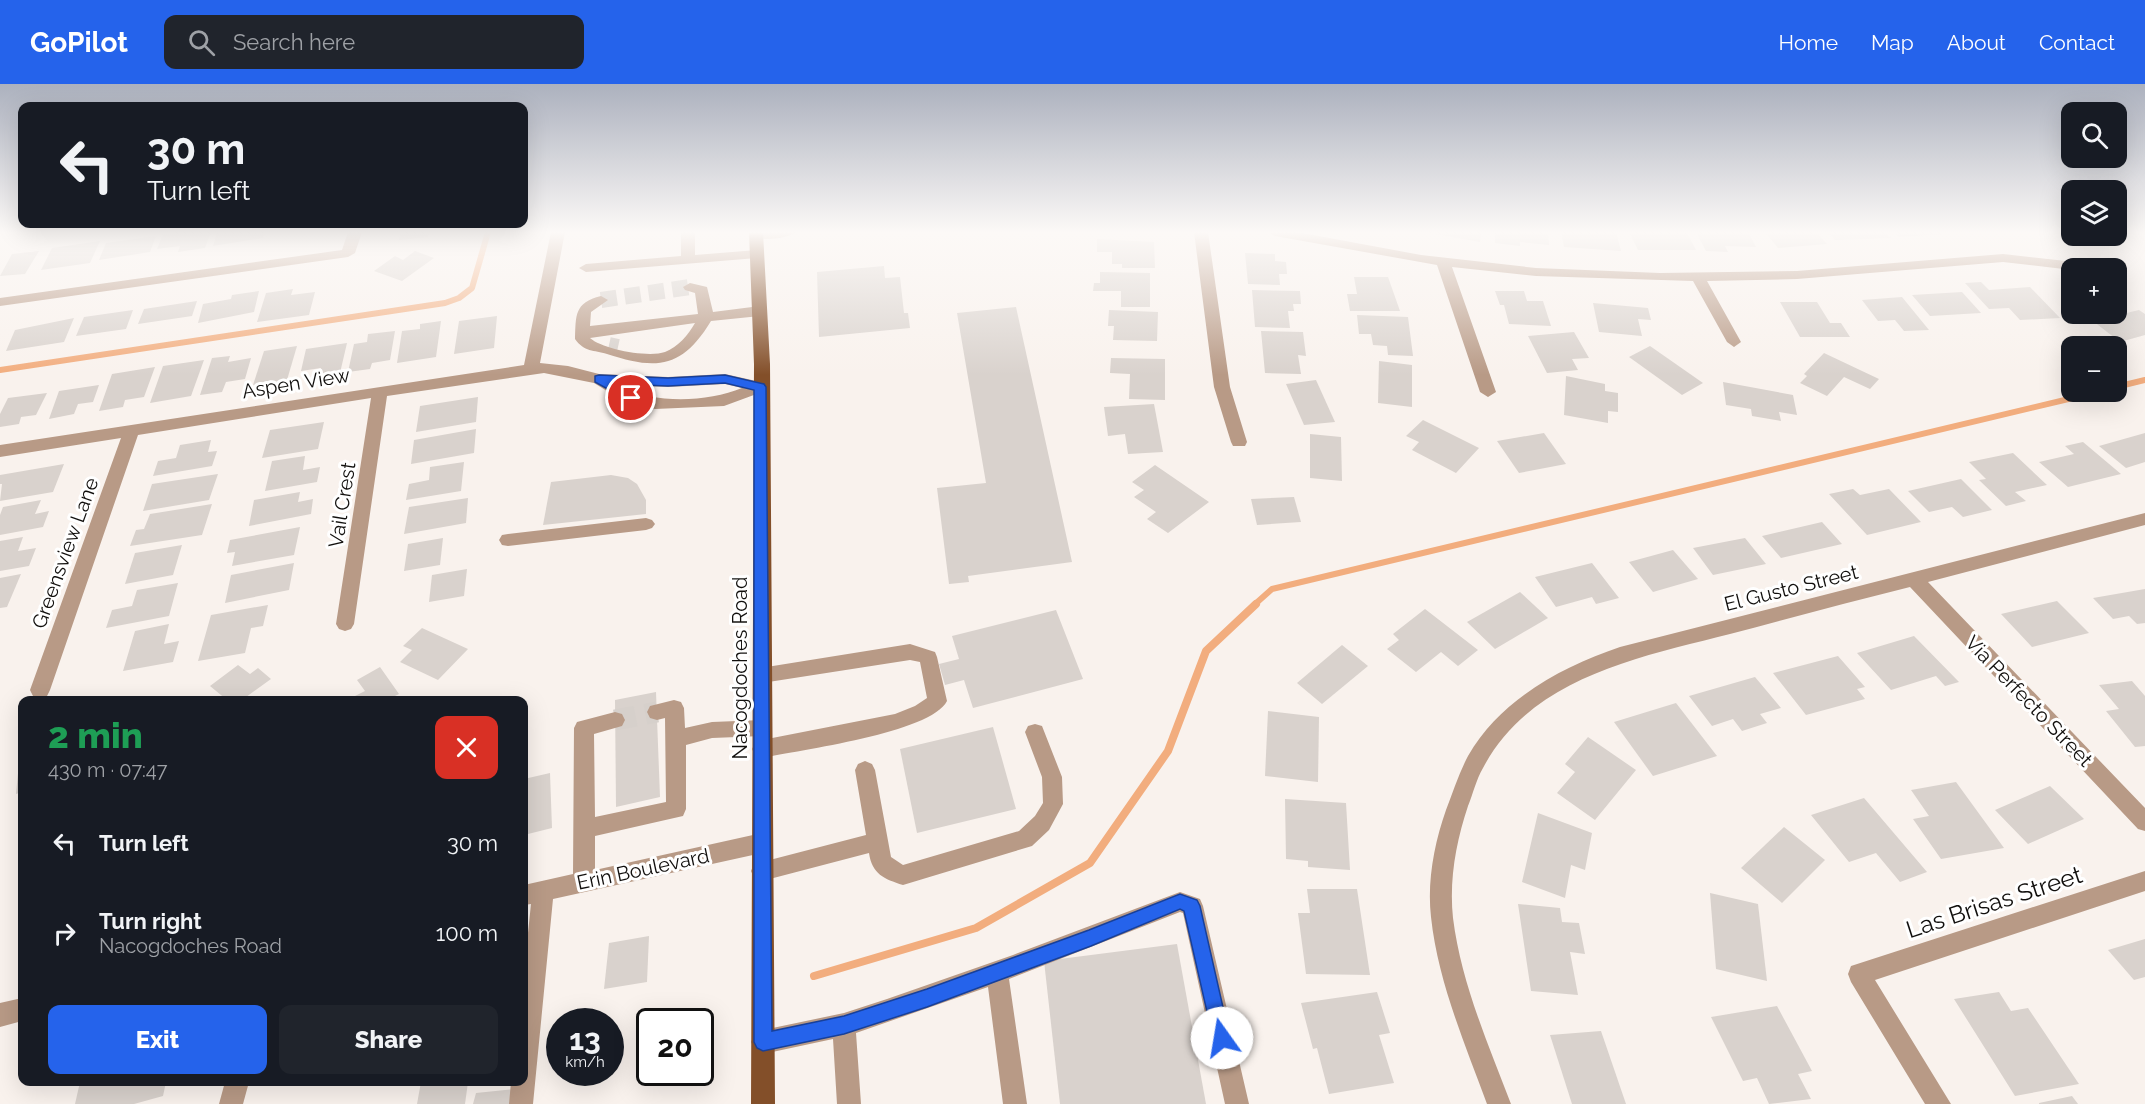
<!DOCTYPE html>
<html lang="en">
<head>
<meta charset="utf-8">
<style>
	body { margin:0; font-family:Raleway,sans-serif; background:#20242c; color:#f1f3f6; height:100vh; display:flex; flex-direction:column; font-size:22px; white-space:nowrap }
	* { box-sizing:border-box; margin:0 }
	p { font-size:20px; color:#9ea1a6 }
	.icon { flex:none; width:33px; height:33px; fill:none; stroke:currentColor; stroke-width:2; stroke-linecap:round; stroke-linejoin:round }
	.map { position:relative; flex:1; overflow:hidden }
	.details { position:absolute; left:18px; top:612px; width:510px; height:390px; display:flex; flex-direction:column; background:#171b24; border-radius:12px; box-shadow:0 6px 24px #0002 }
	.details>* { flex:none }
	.banner { position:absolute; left:18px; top:18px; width:510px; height:126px; border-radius:12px; box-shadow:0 6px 24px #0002; background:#171b24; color:#f1f3f6; overflow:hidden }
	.controls { position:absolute; left:2061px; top:18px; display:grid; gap:12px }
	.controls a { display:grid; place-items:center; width:66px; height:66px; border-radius:12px; background:#171b24; box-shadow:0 6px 24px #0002; font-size:30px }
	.speed { position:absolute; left:546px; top:924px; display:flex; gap:12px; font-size:30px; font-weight:700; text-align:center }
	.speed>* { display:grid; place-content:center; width:78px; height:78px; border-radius:50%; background:#171b24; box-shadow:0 6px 24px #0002; line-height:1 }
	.speed small { font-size:15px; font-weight:400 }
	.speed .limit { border:3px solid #111; border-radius:9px; background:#fff; color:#111 }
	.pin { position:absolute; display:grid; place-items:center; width:51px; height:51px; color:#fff; margin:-26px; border:3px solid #fff; border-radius:50%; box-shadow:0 2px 6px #0007 }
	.me { position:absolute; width:66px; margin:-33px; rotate:347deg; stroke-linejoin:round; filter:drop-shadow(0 0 4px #0008) }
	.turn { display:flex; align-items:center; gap:21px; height:126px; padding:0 30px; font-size:27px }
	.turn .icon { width:78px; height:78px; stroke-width:2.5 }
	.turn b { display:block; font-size:42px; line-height:51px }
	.round { display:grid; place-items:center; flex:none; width:63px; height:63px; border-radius:12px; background:#20242c }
	.headline { display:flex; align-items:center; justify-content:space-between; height:102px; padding:0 30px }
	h1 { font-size:36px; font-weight:800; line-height:45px; color:#1e9e55 }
	.action { display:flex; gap:12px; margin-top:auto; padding:12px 30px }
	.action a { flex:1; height:69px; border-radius:12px; background:#2563eb; color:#fff; font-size:24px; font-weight:800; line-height:69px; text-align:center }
	.action a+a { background:#20242c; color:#f1f3f6 }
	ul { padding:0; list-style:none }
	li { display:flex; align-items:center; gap:18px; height:90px; padding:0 30px }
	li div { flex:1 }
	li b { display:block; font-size:22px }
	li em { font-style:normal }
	header { display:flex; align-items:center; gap:36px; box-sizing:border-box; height:84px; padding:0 30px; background:#2563eb; color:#fff }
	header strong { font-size:28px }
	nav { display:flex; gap:33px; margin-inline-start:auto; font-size:21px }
	.search { width:420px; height:54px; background:#20242c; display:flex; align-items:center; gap:15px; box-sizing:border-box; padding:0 21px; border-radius:12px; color:#9ea1a6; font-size:22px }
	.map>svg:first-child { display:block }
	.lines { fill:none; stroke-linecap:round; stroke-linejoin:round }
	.stream-far1 { stroke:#f2ad7e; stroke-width:6 }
	.stream { stroke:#f2ad7e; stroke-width:8 }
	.building { fill:#d9d2cd }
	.minor-tunnel-far1 { stroke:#d6d0cb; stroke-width:16; stroke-dasharray:16 8; stroke-linecap:butt }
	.minor-tunnel { stroke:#d6d0cb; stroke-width:21; stroke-dasharray:21 10; stroke-linecap:butt }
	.minor { fill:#b89a86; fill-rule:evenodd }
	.major { fill:#834f29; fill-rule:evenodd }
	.route { fill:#2563eb; stroke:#184099; stroke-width:1.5 }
	.labels { text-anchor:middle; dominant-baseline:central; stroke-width:6; stroke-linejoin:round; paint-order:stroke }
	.street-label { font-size:20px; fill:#110f0d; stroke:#fff }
	.near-street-label { font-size:24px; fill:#110f0d; stroke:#fff }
</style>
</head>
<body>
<header>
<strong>GoPilot</strong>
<div class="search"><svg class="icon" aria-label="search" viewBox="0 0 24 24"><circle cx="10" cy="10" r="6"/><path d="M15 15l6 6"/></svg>Search here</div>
<nav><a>Home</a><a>Map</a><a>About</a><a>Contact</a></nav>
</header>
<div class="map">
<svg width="2145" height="1020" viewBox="0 0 2145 1020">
	<rect width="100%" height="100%" fill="#f9f2ed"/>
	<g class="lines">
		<g class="stream-far1">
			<polyline points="0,286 445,219 459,214 472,204 488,148"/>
			<polyline points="2116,303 2145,296"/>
			<polyline points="1254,521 1272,505 2098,308"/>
		</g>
		<polyline class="stream" points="814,892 976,844 1090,779 1168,667 1206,567 1256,520"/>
	</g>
	<g class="building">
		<polygon points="183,148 211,148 205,164 178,168 180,162 157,165 163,150"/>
		<polygon points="264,148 263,154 213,162 217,149"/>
		<polygon points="401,148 429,148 428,153 399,156"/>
		<polygon points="1424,148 1481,148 1480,158"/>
		<polygon points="1495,148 1548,148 1549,161 1520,158 1520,162 1495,159"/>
		<polygon points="1561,148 1616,148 1621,167 1564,163"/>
		<polygon points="1629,148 1687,149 1696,166 1638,166"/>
		<polygon points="1696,148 1748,148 1756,163 1725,162 1728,168 1706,167"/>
		<polygon points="1765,148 1816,148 1827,160 1778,164"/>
		<polygon points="1828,148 1885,148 1891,154 1835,156"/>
		<polygon points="1894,148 1942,148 1942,150 1899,153"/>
		<polygon points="156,152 150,168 99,176 106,159"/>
		<polygon points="1097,155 1154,158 1155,184 1122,184 1122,180 1112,180 1112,168 1097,168"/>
		<polygon points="100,157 90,179 41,186 52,164"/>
		<polygon points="39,167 25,190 0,192 12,170"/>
		<polygon points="415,167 434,174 402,197 374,187 395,172 403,176"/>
		<polygon points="1245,169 1275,170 1275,177 1286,178 1287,190 1279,190 1280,201 1248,200"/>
		<polygon points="884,182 885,194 900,193 904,229 908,229 910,244 819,253 817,188"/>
		<polygon points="1100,188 1150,189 1150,223 1121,223 1121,207 1093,207 1094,199 1100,199"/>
		<polygon points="1354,193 1388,193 1400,227 1350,227 1347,210 1357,210"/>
		<polygon points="1981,198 1989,206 2030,203 2060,234 2020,236 2009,224 1989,225 1965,199"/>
		<polygon points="293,205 291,211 315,208 309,231 257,238 266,209"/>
		<polygon points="1252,206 1300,207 1301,220 1293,220 1294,227 1288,227 1290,244 1255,243"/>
		<polygon points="259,207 254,228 198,239 203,220 231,215 232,211"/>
		<polygon points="1495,207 1524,207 1527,217 1543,217 1551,242 1509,240 1504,221 1500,221"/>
		<polygon points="1962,208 1981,229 1930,232 1912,211"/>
		<polygon points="1902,213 1929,246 1904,247 1895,236 1878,237 1862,216"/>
		<polygon points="197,217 192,232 138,240 144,225"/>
		<polygon points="1780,218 1817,218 1830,239 1841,239 1850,253 1800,253"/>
		<polygon points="1593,219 1648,224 1651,236 1638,235 1642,252 1599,248"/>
		<polygon points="1016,223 1072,478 968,492 969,498 949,500 937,404 986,399 957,229"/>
		<polygon points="133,226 126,245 76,252 84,233"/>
		<polygon points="1109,226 1158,228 1157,257 1113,256 1114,242 1108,242"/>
		<polygon points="2139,226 2145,230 2145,251 2120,258 2093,237"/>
		<polygon points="1357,231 1408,233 1413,272 1388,271 1387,262 1373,261 1371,250 1359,250"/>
		<polygon points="497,232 494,264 454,270 459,237"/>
		<polygon points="74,234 64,258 6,267 15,246"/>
		<polygon points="441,237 436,273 397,279 402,247 420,245 420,240"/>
		<polygon points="395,247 390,276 372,279 370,285 348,288 354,260 367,258 368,250"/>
		<polygon points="1261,247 1303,248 1306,272 1298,271 1301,290 1265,289"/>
		<polygon points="1574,248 1589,274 1572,275 1578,286 1547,289 1528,252"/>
		<polygon points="347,259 340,289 319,292 321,284 301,287 306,265"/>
		<polygon points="297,262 287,296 253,301 264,267"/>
		<polygon points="1650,262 1703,299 1682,311 1629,273"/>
		<polygon points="1824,269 1879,295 1870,305 1844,293 1827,312 1800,299 1807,292 1804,290"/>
		<polygon points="230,272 228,278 251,274 245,295 226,298 222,308 200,311 212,274"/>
		<polygon points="1111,274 1165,275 1165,316 1129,315 1130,290 1110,289"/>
		<polygon points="204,276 191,312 150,319 163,282"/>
		<polygon points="1379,277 1412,281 1412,323 1378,319"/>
		<polygon points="155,283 144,313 125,316 123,323 99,327 112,290"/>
		<polygon points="1566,292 1605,300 1605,307 1618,309 1618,328 1608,327 1608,339 1564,331"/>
		<polygon points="1316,296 1335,338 1304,341 1286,300"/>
		<polygon points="1723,298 1793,311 1797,331 1779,328 1781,337 1752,332 1751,325 1726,321"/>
		<polygon points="99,301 93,318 78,320 74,330 49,335 59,307"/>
		<polygon points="47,309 36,331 21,333 19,340 0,343 0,330 8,314"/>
		<polygon points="478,313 476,338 416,348 420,322"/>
		<polygon points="1154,320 1163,368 1128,370 1125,350 1108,352 1104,323"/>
		<polygon points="1423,336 1479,364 1456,389 1412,366 1419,358 1406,352"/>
		<polygon points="324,338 318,365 262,374 270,346"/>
		<polygon points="476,345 474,369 411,380 414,356"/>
		<polygon points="1544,349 1566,380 1519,389 1497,357"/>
		<polygon points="2145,349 2145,378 2126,384 2099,362"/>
		<polygon points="1310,350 1341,353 1342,397 1310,394"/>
		<polygon points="211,356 208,368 217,367 212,382 153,392 158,377 176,374 180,361"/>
		<polygon points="2083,358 2121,390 2068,403 2039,378 2074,370 2065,362"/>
		<polygon points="2013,369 2047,401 2015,408 2026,417 2006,422 1979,396 1986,395 1969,378"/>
		<polygon points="305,372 303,386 320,383 317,398 265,407 272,377"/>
		<polygon points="464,378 461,407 406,416 409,400 429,396 430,383"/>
		<polygon points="64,380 53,408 0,417 2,400 0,400 0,391"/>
		<polygon points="1155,381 1209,418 1168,449 1147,435 1156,428 1134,413 1144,406 1132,398"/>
		<polygon points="218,390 209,416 143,427 152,400"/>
		<polygon points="611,391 628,394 637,400 646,416 646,430 543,441 551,398"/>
		<polygon points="1961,395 1992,426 1963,433 1952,423 1929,428 1908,407"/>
		<polygon points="1853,405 1860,411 1889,405 1921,438 1867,451 1829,410"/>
		<polygon points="300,408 298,418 313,415 311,430 249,442 254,416"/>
		<polygon points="1294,413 1301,438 1257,441 1251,415"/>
		<polygon points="468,414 466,439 404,450 409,423"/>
		<polygon points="41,416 35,430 49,427 43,443 0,451 0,431 3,423"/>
		<polygon points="212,420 202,451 130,462 136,446 144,445 150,430"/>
		<polygon points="1822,438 1842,460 1781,474 1762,452"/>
		<polygon points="300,443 294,471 232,482 235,468 227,469 230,456"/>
		<polygon points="23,453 18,467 36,464 29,482 0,487 0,457"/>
		<polygon points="443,454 440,481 404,487 408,460"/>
		<polygon points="1745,454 1766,480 1713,491 1693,464"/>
		<polygon points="182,461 173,491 125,500 135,469"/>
		<polygon points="1673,466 1698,495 1653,508 1629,478"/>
		<polygon points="294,479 289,506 225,519 231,491"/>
		<polygon points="1592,479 1619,514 1596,520 1592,513 1556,523 1535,493"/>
		<polygon points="467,485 464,512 429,518 432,491"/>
		<polygon points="21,490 7,523 0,524 0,494"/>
		<polygon points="178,499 169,532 106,544 112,526 132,522 137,506"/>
		<polygon points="2145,505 2145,539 2137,540 2129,532 2113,535 2093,514"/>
		<polygon points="1520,508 1548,534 1495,565 1467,538"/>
		<polygon points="2057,517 2089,549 2032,563 2001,530"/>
		<polygon points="268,521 263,542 251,544 245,569 198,577 211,531"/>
		<polygon points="1425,525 1478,566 1458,582 1441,568 1416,588 1387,565 1399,556 1393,550"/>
		<polygon points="1056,526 1083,595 973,624 964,596 945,601 939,580 959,575 952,552"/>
		<polygon points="169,540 164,560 179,557 173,578 123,587 135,547"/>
		<polygon points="422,544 468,565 438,596 400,578 412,566 403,562"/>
		<polygon points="1914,552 1959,598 1945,602 1936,592 1891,606 1857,569"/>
		<polygon points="1342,561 1368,582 1322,620 1297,599"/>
		<polygon points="1838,572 1865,603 1857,605 1865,615 1806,631 1773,589"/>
		<polygon points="238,581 250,590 258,584 271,595 242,616 227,616 210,602"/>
		<polygon points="380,583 399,610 387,616 347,616 365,607 357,596"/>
		<polygon points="1755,593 1781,624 1760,630 1767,639 1742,647 1733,635 1712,642 1689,612"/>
		<polygon points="2132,597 2145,612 2145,662 2135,663 2106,627 2119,625 2099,601"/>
		<polygon points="656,608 660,713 616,723 615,616"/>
		<polygon points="1676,619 1717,672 1653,692 1614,638"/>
		<polygon points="1268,627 1319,633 1318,698 1265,692"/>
		<polygon points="993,643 1016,725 917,749 900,665"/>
		<polygon points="1588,653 1636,686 1595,736 1557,709 1575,688 1565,680"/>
		<polygon points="22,678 22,708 16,710 19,679"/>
		<polygon points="550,689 552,744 524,751 524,695"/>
		<polygon points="1956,698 2004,764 1941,775 1913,735 1929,732 1911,706"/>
		<polygon points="2050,702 2084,735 2028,760 1995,726"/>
		<polygon points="1864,714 1927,788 1900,798 1876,769 1849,778 1811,731"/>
		<polygon points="1285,715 1346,719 1350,786 1308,783 1308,777 1286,775"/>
		<polygon points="1538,729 1592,749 1585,786 1571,781 1565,814 1522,798"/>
		<polygon points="1784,743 1825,776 1782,819 1741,784"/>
		<polygon points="1307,805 1357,805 1370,891 1306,890 1298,829 1310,829"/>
		<polygon points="1710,809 1758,820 1767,897 1716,885"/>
		<polygon points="1518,820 1560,824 1562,838 1579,839 1585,870 1570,868 1578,911 1531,907"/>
		<polygon points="649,852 647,898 604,905 609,859"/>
		<polygon points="2145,855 2145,893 2134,896 2108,866"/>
		<polygon points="1177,860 1206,1020 1060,1020 1044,877"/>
		<polygon points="1377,908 1390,949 1379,951 1394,999 1329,1010 1317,964 1313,965 1301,919"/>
		<polygon points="1999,908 2011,927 2028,924 2079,1000 2015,1012 1954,915"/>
		<polygon points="1777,922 1812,987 1798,990 1811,1015 1769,1020 1757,994 1743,997 1711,933"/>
		<polygon points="1601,947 1626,1020 1572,1020 1550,951"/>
		<polygon points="80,998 166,998 163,1012 134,1020 75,1020"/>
		<polygon points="421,998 468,998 465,1020 417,1020"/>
		<polygon points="515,1005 512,1020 473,1020 476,1009"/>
		<polygon points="2072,1012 2078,1020 2039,1020 2039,1019"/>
	</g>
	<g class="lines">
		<g class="minor-tunnel-far1">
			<polyline points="601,216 690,203"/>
			<polyline points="609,261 618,263"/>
		</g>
		<polyline class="minor-tunnel" points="615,636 657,628"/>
		<g class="minor">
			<polygon points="348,148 362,148 355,169 348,173 0,222 0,214 342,166"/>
			<path d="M551,148H565L540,279L568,282L599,290L668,293L725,290L765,299L768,303L765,307L724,322L655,325L625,318L594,299L544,289L387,312L354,540L351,545L345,547L339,545L336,540L371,314L138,351L50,606L47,612L40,614L33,612L30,606L121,354L0,373V361L524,281ZM725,300L742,304C707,318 654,321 621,301L668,303Z"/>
			<polygon points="681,148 695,148 695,171 757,166 764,170 757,174 586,188 579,184 586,180 681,172"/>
			<path d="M752,148H796C788,155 757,158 749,151Z"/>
			<polygon points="1194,148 1208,148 1230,303 1247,358 1245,362 1233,362 1231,358 1214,303"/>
			<polygon points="1268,148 1297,148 1421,171 1536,184 1660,189 1797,187 2003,170 2093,180 2100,184 2072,186 2003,178 1797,195 1707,197 1741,258 1734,263 1727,258 1693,197 1536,192 1452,183 1496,308 1488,313 1480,308 1437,181 1275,152"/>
			<path d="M690,199L707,203L713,228L760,222L767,227L760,232L711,237C682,285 656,286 607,270C594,266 584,268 575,255C576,231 574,219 601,212L608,216L591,228L590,242L698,230L695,209L685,206L683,203ZM695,239C688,251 678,263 665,268C648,274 602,265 590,254Z"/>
			<path d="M2145,429V441L1928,498L2145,724V747L2138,745L1910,503C1850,518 1790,534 1730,550C1640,573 1531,593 1483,684C1476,696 1473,710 1468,722C1456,758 1449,796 1453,834C1461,898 1488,960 1511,1020H1487C1465,960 1438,898 1431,833C1427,798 1434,760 1446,726C1453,708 1459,689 1468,672C1500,616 1561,583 1620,563Z"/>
			<polygon points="646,434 652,436 655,440 652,444 646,446 508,462 502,461 499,456 502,451 508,450"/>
			<path d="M910,560L935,568L937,573L947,617C931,649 799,666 762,674L755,671L752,665L755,659L762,656L895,630L915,622L927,614L920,578L910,576L762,599L755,597L753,591L755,585Z"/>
			<polygon points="674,616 681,618 684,624 685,644 712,638 762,636 769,638 772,644 769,650 762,652 712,654 686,661 686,725 683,732 595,752 595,786 762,749 769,752 773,759 769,766 762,769 553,815 533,1020 509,1020 511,998 524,998 524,887 531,820 524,821 524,801 573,790 574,644 577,638 615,628 622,630 625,636 622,642 594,650 595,733 666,718 665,634 657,636 650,634 647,628 650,622"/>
			<path d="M1035,640L1042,642L1062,693L1063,720L1049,746L1032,762L903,801C884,795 872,790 869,769L762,797L754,794L751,787L754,780L866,751L855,686L858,680L865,677L872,680L875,686L891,773L903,781L1019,747L1035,732L1043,719L1042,693L1025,648L1028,642Z"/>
			<polygon points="2145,787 2145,807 1875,896 1951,1020 1925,1020 1851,898 1848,890 1851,882"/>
			<polygon points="1180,808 1200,815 1203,822 1249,1020 1225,1020 1183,829 1180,828 1009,895 1027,1020 1003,1020 988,903 856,949 861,1020 837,1020 833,955 763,970 755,966 751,958 755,950 763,946 844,929 887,915 1013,871"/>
			<polygon points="22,914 22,937 0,943 0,919"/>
			<polygon points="225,998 249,998 243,1020 219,1020"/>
		</g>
		<polygon class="major" points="749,148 763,148 770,280 775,1020 751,1020 754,280"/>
	</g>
	<linearGradient id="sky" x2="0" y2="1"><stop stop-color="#acb1be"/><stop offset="0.51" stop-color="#fcf9f7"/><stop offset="1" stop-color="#fcf9f7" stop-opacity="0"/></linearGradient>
	<rect width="2145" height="291" fill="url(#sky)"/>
	<polygon class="route" points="599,291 668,294 725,291 764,300 766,303 772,947 844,932 927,905 1089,846 1180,810 1197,816 1200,822 1230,954 1228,960 1222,963 1215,960 1213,954 1184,827 1180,825 1091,862 927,923 844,950 763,967 757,964 754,958 754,306 725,299 668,302 615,300 635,312 635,317 631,318 595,298 595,292"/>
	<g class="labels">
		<g class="street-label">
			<text transform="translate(296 299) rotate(-9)">Aspen View</text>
			<text transform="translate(342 421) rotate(-81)">Vail Crest</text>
			<text transform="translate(65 469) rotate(-70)">Greensview Lane</text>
			<text transform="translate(1791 504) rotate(-14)">El Gusto Street</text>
			<text transform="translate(740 584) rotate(-90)">Nacogdoches Road</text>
			<text transform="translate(2029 617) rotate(46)">Via Perfecto Street</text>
			<text transform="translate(643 785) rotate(-12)">Erin Boulevard</text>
		</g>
		<g class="near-street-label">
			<text transform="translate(1994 818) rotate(-18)">Las Brisas Street</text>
		</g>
	</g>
</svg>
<div class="controls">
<a><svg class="icon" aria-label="search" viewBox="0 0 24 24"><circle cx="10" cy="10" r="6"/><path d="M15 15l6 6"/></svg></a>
<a><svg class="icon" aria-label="layers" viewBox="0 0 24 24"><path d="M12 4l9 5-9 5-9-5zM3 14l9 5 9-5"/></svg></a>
<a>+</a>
<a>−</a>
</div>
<div class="speed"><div>13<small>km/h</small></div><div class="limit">20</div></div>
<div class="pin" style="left:631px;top:314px;background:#d93025"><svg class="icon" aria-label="arrive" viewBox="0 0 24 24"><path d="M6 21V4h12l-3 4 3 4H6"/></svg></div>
<svg class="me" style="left:1222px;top:954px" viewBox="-20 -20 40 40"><circle r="19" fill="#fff"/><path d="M0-13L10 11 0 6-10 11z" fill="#2563eb"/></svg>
<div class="banner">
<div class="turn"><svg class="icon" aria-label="left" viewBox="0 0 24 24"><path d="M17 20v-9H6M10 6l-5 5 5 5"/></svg><div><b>30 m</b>Turn left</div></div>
</div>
<section class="details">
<div class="headline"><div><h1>2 min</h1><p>430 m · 07:47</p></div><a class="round" style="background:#d93025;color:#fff"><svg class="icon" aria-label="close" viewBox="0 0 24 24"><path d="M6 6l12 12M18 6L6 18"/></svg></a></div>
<ul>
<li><svg class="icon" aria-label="left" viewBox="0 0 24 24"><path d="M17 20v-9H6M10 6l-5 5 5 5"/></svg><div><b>Turn left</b></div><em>30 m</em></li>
<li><svg class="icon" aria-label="right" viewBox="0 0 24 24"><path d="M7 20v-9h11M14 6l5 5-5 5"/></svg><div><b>Turn right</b><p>Nacogdoches Road</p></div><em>100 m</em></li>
</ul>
<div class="action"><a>Exit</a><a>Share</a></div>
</section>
</div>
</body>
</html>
